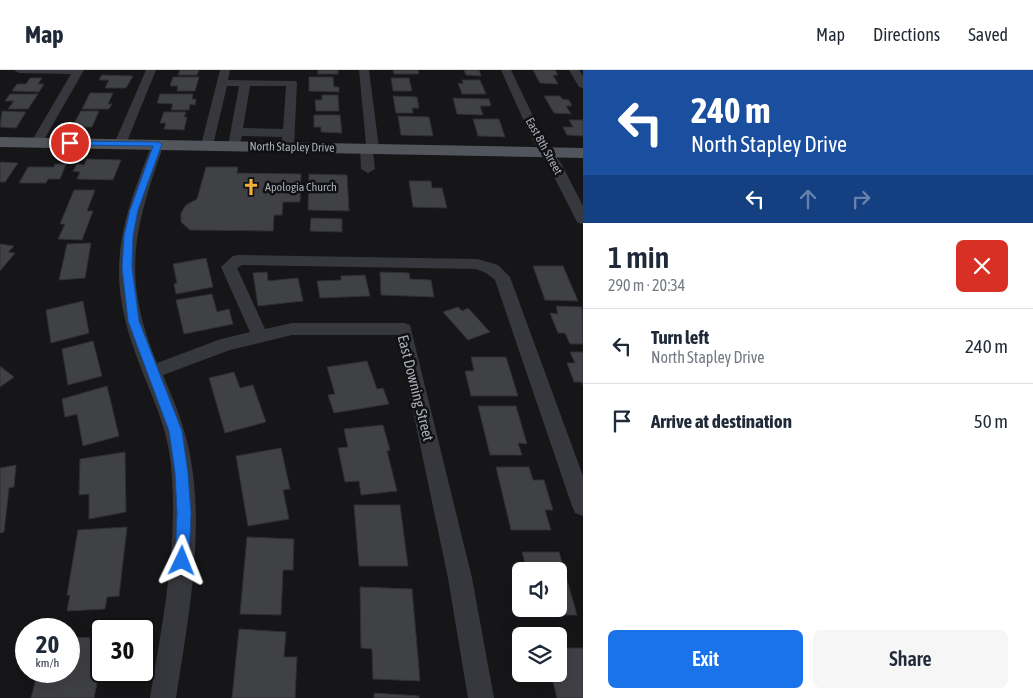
<!DOCTYPE html>
<html lang="en">
<head>
<meta charset="utf-8">
<style>
	body { margin:0; font-family:"Asap Condensed",sans-serif; background:#f6f6f7; color:#1f2937; height:100vh; display:flex; flex-direction:column; font-size:19px; white-space:nowrap }
	* { box-sizing:border-box; margin:0 }
	p { font-size:16px; color:#747a83 }
	.icon { flex:none; width:28px; height:28px; fill:none; stroke:currentColor; stroke-width:2; stroke-linecap:round; stroke-linejoin:round }
	.map { position:relative; flex:1; overflow:hidden }
	.details { display:flex; flex-direction:column; background:#fff; width:450px }
	.details>* { flex:none }
	.hud { background:#1a4fa0; color:#fff; overflow:hidden }
	.buttons { position:absolute; left:512px; top:492px; display:grid; gap:10px }
	.buttons a { display:grid; place-items:center; width:55px; height:55px; border-radius:8px; background:#fff; box-shadow:0 5px 20px #0002; font-size:25px }
	.speed { position:absolute; left:15px; top:548px; display:flex; gap:10px; font-size:25px; font-weight:700; text-align:center }
	.speed>* { display:grid; place-content:center; width:65px; height:65px; border-radius:50%; background:#fff; box-shadow:0 5px 20px #0002; line-height:1 }
	.speed small { font-size:12px; font-weight:400 }
	.speed .limit { border:2px solid #111; border-radius:8px; background:#fff; color:#111 }
	.pin { position:absolute; display:grid; place-items:center; width:42px; height:42px; color:#fff; margin:-21px; border:2px solid #fff; border-radius:50%; box-shadow:0 1px 5px #0007 }
	.me { position:absolute; width:55px; margin:-28px; rotate:2deg; stroke-linejoin:round; filter:drop-shadow(0 0 4px #0008) }
	.turn { display:flex; align-items:center; gap:18px; height:105px; padding:0 25px; font-size:22px }
	.turn .icon { width:65px; height:65px; stroke-width:2.5 }
	.turn b { display:block; font-size:35px; line-height:42px }
	.lanes { display:flex; align-items:center; height:48px; padding:0 25px; background:#0003; justify-content:center; gap:25px; direction:ltr }
	.lanes .off { opacity:.35 }
	.round { display:grid; place-items:center; flex:none; width:52px; height:52px; border-radius:8px; background:#f6f6f7 }
	.headline { display:flex; align-items:center; justify-content:space-between; height:85px; padding:0 25px }
	h1 { font-size:30px; font-weight:600; line-height:38px }
	.primary-button { display:flex; gap:10px; margin-top:auto; padding:10px 25px }
	.primary-button a { flex:1; height:58px; border-radius:8px; background:#1a73e8; color:#fff; font-size:20px; font-weight:600; line-height:58px; text-align:center }
	.primary-button a+a { background:#f6f6f7; color:#1f2937 }
	ul { padding:0; list-style:none }
	li { display:flex; align-items:center; gap:15px; height:75px; padding:0 25px; border-top:1px solid #e0e1e3 }
	li div { flex:1 }
	li b { display:block; font-size:19px }
	li em { font-style:normal }
	header { display:flex; align-items:center; gap:30px; box-sizing:border-box; height:70px; padding:0 25px; background:#fff; border-bottom:1px solid #e0e1e3 }
	header strong { font-size:24px }
	nav { display:flex; gap:28px; margin-inline-start:auto; font-size:18px }
	main { display:flex; flex:1; min-height:0 }
	.map>svg:first-child { display:block }
	.building { fill:#404145; stroke:#303034 }
	.lines { fill:none; stroke-linecap:round; stroke-linejoin:round }
	.minor { fill:#37383d; fill-rule:evenodd }
	.major { fill:#53555c; fill-rule:evenodd }
	.route { fill:#1a73e8; stroke:#114b97 }
	.labels { text-anchor:middle; dominant-baseline:central; stroke-width:5; stroke-linejoin:round; paint-order:stroke }
	.far-street-label { font-size:12px; fill:#a8adb8; stroke:#111113 }
	.far-poi-label { font-size:12px; fill:#a8adb8; stroke:#111113; text-anchor:start }
	.street-label { font-size:15px; fill:#a8adb8; stroke:#111113 }
</style>
</head>
<body>
<header>
<strong>Map</strong>
<nav><a>Map</a><a>Directions</a><a>Saved</a></nav>
</header>
<main>
<div class="map">
<svg width="583" height="628" viewBox="0 0 583 628">
	<rect width="100%" height="100%" fill="#161618"/>
	<g class="building">
		<polygon points="180,0 199,0 197,5 178,5"/>
		<rect x="318" y="0" width="20" height="4"/>
		<polygon points="393,0 418,0 419,4 394,4"/>
		<polygon points="464,0 479,0 481,6 466,5"/>
		<polygon points="533,0 555,0 558,5 553,5 558,14 540,13"/>
		<polygon points="102,5 133,6 126,18 105,18 109,10 99,10"/>
		<polygon points="173,7 199,7 195,21 177,21 178,16 170,16"/>
		<polygon points="309,7 333,7 334,17 339,17 339,22 309,21"/>
		<polygon points="30,8 42,8 38,14 44,14 39,22 12,21 17,14 26,14"/>
		<polygon points="391,8 409,8 412,21 393,21"/>
		<polygon points="462,10 480,10 486,24 462,24 458,13 463,14"/>
		<polygon points="90,23 113,23 108,34 112,34 109,39 82,39"/>
		<polygon points="10,24 38,24 28,39 8,39 14,31 5,31"/>
		<polygon points="160,24 193,24 192,29 196,29 195,35 190,34 189,40 171,40 173,34 157,33"/>
		<polygon points="322,25 338,25 339,41 316,41 315,30 322,30"/>
		<polygon points="393,26 417,27 419,38 412,38 413,43 396,43"/>
		<polygon points="544,26 560,26 562,29 569,30 572,36 566,36 571,44 554,43"/>
		<polygon points="453,28 489,29 491,36 480,36 483,45 457,44"/>
		<polygon points="2,41 26,42 16,58 0,57"/>
		<polygon points="81,41 99,41 92,57 72,57"/>
		<polygon points="164,42 186,42 184,47 187,47 184,60 164,59 166,53 160,53"/>
		<polygon points="314,45 340,45 342,63 321,62 321,57 314,57"/>
		<polygon points="398,46 429,47 433,66 401,65"/>
		<polygon points="473,49 499,49 505,67 478,66"/>
		<polygon points="569,50 583,50 583,66 567,65 563,57 573,57"/>
		<polygon points="87,89 121,90 113,110 77,109 80,102 73,101 77,94 84,95"/>
		<polygon points="0,92 18,93 5,112 0,112"/>
		<polygon points="55,94 66,94 60,109 48,109 46,113 19,113 28,97 54,97"/>
		<polygon points="206,97 238,97 237,103 301,104 300,132 283,132 282,145 274,145 273,161 190,160 181,152 181,143 186,135 197,129"/>
		<polygon points="309,104 347,105 349,141 308,140"/>
		<polygon points="409,111 431,111 432,118 442,118 447,138 413,137"/>
		<polygon points="74,120 95,120 87,141 93,141 82,170 58,169 65,154 60,154"/>
		<polygon points="311,148 342,149 342,162 310,161"/>
		<polygon points="91,173 85,208 59,210 67,174"/>
		<polygon points="0,174 14,176 8,182 15,183 0,201"/>
		<polygon points="206,188 213,217 176,224 174,214 177,213 173,194"/>
		<polygon points="533,196 563,196 578,231 545,230"/>
		<polygon points="267,202 268,211 298,208 303,231 258,236 253,203"/>
		<polygon points="380,202 409,203 410,209 431,210 434,227 381,225"/>
		<polygon points="365,205 370,226 320,228 317,211 341,210 341,206"/>
		<polygon points="212,224 217,242 229,239 233,254 184,264 176,230"/>
		<polygon points="83,231 89,263 51,273 46,240"/>
		<polygon points="556,236 582,237 583,274 570,274 565,263 558,263 550,243 558,244"/>
		<polygon points="458,237 462,241 468,238 490,262 468,270 443,242"/>
		<polygon points="93,271 102,306 68,315 62,279"/>
		<polygon points="570,282 583,282 583,316 582,312 574,312 567,293 575,293"/>
		<polygon points="471,287 506,287 518,326 471,326 465,301 474,301"/>
		<polygon points="367,291 377,319 383,318 389,334 334,343 328,325 335,324 327,297"/>
		<polygon points="0,296 14,307 0,317"/>
		<polygon points="234,302 240,318 253,315 266,352 225,363 209,308"/>
		<polygon points="107,316 119,366 83,376 77,344 65,347 62,329"/>
		<polygon points="478,336 516,336 527,374 518,373 522,385 490,385"/>
		<polygon points="383,355 390,380 387,381 397,421 361,425 359,411 345,412 338,378 348,377 344,359"/>
		<polygon points="281,378 290,419 283,420 289,449 248,456 236,386"/>
		<polygon points="125,382 126,442 89,449 89,424 79,425 80,389"/>
		<polygon points="16,395 14,417 9,418 4,462 0,463 0,398"/>
		<polygon points="496,397 529,397 533,410 544,410 553,440 545,440 551,460 511,460"/>
		<polygon points="354,435 400,435 408,496 359,496"/>
		<polygon points="127,457 119,526 107,527 105,539 67,541 70,525 67,525 78,460"/>
		<polygon points="247,467 294,469 293,500 283,500 281,545 240,544"/>
		<polygon points="522,482 559,482 577,545 538,545 536,539 559,539 559,501 527,501"/>
		<polygon points="360,517 412,519 420,611 373,609 372,579 361,578"/>
		<polygon points="239,559 286,562 284,587 297,587 295,628 232,628"/>
		<polygon points="69,567 101,568 101,594 94,628 31,628 38,601 69,601"/>
		<polygon points="559,578 583,578 583,628 557,628 551,604 559,604"/>
		<polygon points="374,623 419,626 419,628 374,628"/>
	</g>
	<g class="lines">
		<g class="minor">
			<polygon points="14,0 84,0 41,75 33,75 31,72 71,4 19,3"/>
			<polygon points="146,0 156,0 126,74 120,78 116,77 114,74"/>
			<path d="M220,0H230L228,10L296,11L297,13L294,77L292,80H284L282,77V67L242,66L238,79H230L228,76L239,16H227L213,75L211,78H203L201,75ZM250,16H286L283,59L243,58Z"/>
			<polygon points="359,0 369,0 379,78 373,82 375,99 368,103 361,99 360,78 366,74"/>
			<polygon points="501,0 511,0 544,69 562,95 583,136 583,154 578,153 576,150 548,95 532,69"/>
			<polygon points="569,0 579,0 583,6 583,18 579,17"/>
			<path d="M158,70L164,74C134,160 121,205 157,293L221,269L250,262L221,197L233,186L238,185L478,189L498,195L510,207L583,406V446L575,443L572,436L495,210L486,203L476,199L242,195L237,198L265,259L292,253H404L410,255L472,508L494,628H468L448,508L397,265H292L230,280L163,305C174,331 185,357 190,385C205,464 188,549 176,628H150C163,549 180,467 170,387C165,349 146,315 134,279C105,198 122,151 152,74Z"/>
		</g>
		<polygon class="major" points="0,67 583,78 583,88 0,77"/>
	</g>
	<polygon class="route" points="67,71 158,72 162,74 138,140 133,166 132,197 139,251 182,361 188,403 191,443 189,491 187,496 182,498 177,496 175,491 177,443 175,403 169,361 128,251 122,197 124,166 130,140 153,76 70,75 66,73"/>
	<defs>
		<g id="church-bare" transform="scale(1.35)"><path d="M-1.2-6h2.4v3.5h3.3v2.4h-3.3V6h-2.4V-.1h-3.3v-2.4h3.3Z" fill="#f2b134" stroke="#111113" stroke-width="2.5" paint-order="stroke"/></g>
	</defs>
	<g fill-rule="evenodd">
		<use href="#church-bare" x="251" y="117"/>
	</g>
	<g class="labels">
		<g class="far-street-label">
			<text transform="translate(544 76) rotate(61)">East 8th Street</text>
			<text transform="translate(292 77) rotate(1)">North Stapley Drive</text>
		</g>
		<g class="far-poi-label">
			<text x="265" y="117">Apologia Church</text>
		</g>
		<g class="street-label">
			<text transform="translate(416 318) rotate(76)">East Downing Street</text>
		</g>
	</g>
</svg>
<div class="buttons">
<a><svg class="icon" aria-label="sound" viewBox="0 0 24 24"><path d="M4 9h4l5-4v14l-5-4H4zM17 9q2 3 0 6"/></svg></a>
<a><svg class="icon" aria-label="layers" viewBox="0 0 24 24"><path d="M12 4l9 5-9 5-9-5zM3 14l9 5 9-5"/></svg></a>
</div>
<div class="speed"><div>20<small>km/h</small></div><div class="limit">30</div></div>
<div class="pin" style="left:70px;top:73px;background:#d93025"><svg class="icon" aria-label="arrive" viewBox="0 0 24 24"><path d="M6 21V4h12l-3 4 3 4H6"/></svg></div>
<svg class="me" style="left:182px;top:491px" viewBox="-20 -20 40 40"><path d="M0-17L14 15 0 8-14 15z" fill="#1a73e8" stroke="#fff" stroke-width="4"/></svg>
</div>
<section class="details">
<div class="hud">
<div class="turn"><svg class="icon" aria-label="left" viewBox="0 0 24 24"><path d="M17 20v-9H6M10 6l-5 5 5 5"/></svg><div><b>240 m</b>North Stapley Drive</div></div>
<div class="lanes"><svg class="icon" aria-label="left" viewBox="0 0 24 24"><path d="M17 20v-9H6M10 6l-5 5 5 5"/></svg><svg class="icon off" aria-label="ahead" viewBox="0 0 24 24"><path d="M12 20V5M6 11l6-6 6 6"/></svg><svg class="icon off" aria-label="right" viewBox="0 0 24 24"><path d="M7 20v-9h11M14 6l5 5-5 5"/></svg></div>
</div>
<div class="headline"><div><h1>1 min</h1><p>290 m · 20:34</p></div><a class="round" style="background:#d93025;color:#fff"><svg class="icon" aria-label="close" viewBox="0 0 24 24"><path d="M6 6l12 12M18 6L6 18"/></svg></a></div>
<ul>
<li><svg class="icon" aria-label="left" viewBox="0 0 24 24"><path d="M17 20v-9H6M10 6l-5 5 5 5"/></svg><div><b>Turn left</b><p>North Stapley Drive</p></div><em>240 m</em></li>
<li><svg class="icon" aria-label="arrive" viewBox="0 0 24 24"><path d="M6 21V4h12l-3 4 3 4H6"/></svg><div><b>Arrive at destination</b></div><em>50 m</em></li>
</ul>
<div class="primary-button"><a>Exit</a><a>Share</a></div>
</section>
</main>
</body>
</html>
